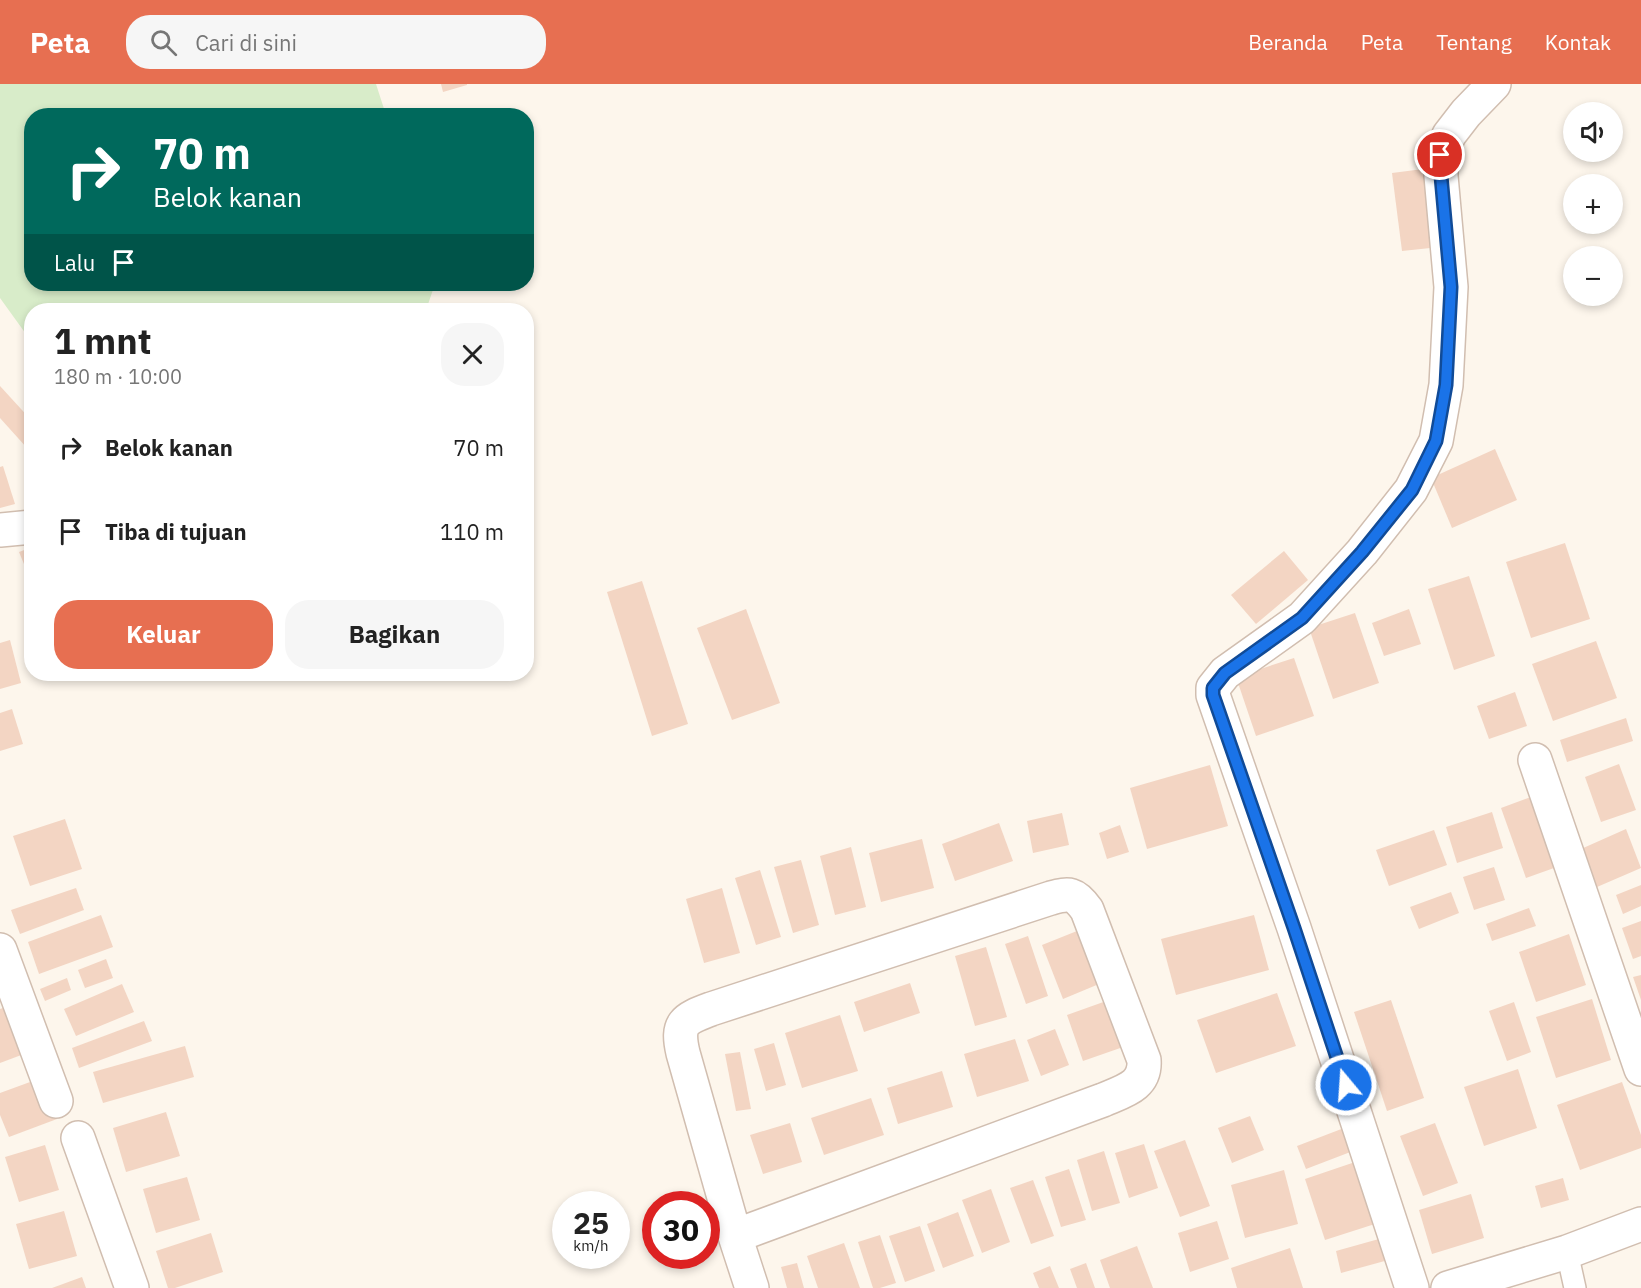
<!DOCTYPE html>
<html lang="id">
<head>
<meta charset="utf-8">
<style>
	body { margin:0; font-family:"IBM Plex Sans",sans-serif; background:#f6f6f6; color:#222; height:100vh; display:flex; flex-direction:column; font-size:22px; white-space:nowrap }
	* { box-sizing:border-box; margin:0 }
	p { font-size:20px; color:#767676 }
	.icon { flex:none; width:33px; height:33px; fill:none; stroke:currentColor; stroke-width:2; stroke-linecap:round; stroke-linejoin:round }
	.map { position:relative; flex:1; overflow:hidden }
	.panel { position:absolute; left:24px; top:219px; width:510px; height:378px; display:flex; flex-direction:column; background:#fff; border-radius:24px; box-shadow:0 3px 9px #0003 }
	.panel>* { flex:none }
	.top-card { position:absolute; left:24px; top:24px; width:510px; height:183px; border-radius:24px; box-shadow:0 3px 9px #0003; background:#00695c; color:#fff; overflow:hidden }
	.fabs { position:absolute; left:1563px; top:18px; display:grid; gap:12px }
	.fabs a { display:grid; place-items:center; width:60px; height:60px; border-radius:50%; background:#fff; box-shadow:0 3px 9px #0003; font-size:30px }
	.speed { position:absolute; left:552px; top:1107px; display:flex; gap:12px; font-size:30px; font-weight:700; text-align:center }
	.speed>* { display:grid; place-content:center; width:78px; height:78px; border-radius:50%; background:#fff; box-shadow:0 3px 9px #0003; line-height:1 }
	.speed small { font-size:15px; font-weight:400 }
	.speed .limit { border:9px solid #d22; background:#fff; color:#111 }
	.pin { position:absolute; display:grid; place-items:center; width:51px; height:51px; color:#fff; margin:-26px; border:3px solid #fff; border-radius:50%; box-shadow:0 2px 6px #0007 }
	.me { position:absolute; width:66px; margin:-33px; rotate:342deg; stroke-linejoin:round; filter:drop-shadow(0 0 4px #0008) }
	.turn { display:flex; align-items:center; gap:21px; height:126px; padding:0 30px; font-size:27px }
	.turn .icon { width:78px; height:78px; stroke-width:2.5 }
	.turn b { display:block; font-size:42px; line-height:51px }
	.then { display:flex; align-items:center; height:57px; padding:0 30px; background:#0003; gap:12px; font-size:22px }
	.round { display:grid; place-items:center; flex:none; width:63px; height:63px; border-radius:24px; background:#f6f6f6 }
	.headline { display:flex; align-items:center; justify-content:space-between; height:102px; padding:0 30px }
	h1 { font-size:36px; font-weight:700; line-height:45px }
	.action { display:flex; gap:12px; margin-top:auto; padding:12px 30px }
	.action a { flex:1; height:69px; border-radius:24px; background:#e76f51; color:#fff; font-size:24px; font-weight:700; line-height:69px; text-align:center }
	.action a+a { background:#f6f6f6; color:#222 }
	ul { padding:0; list-style:none }
	li { display:flex; align-items:center; gap:18px; height:84px; padding:0 30px }
	li div { flex:1 }
	li b { display:block; font-size:22px }
	li em { font-style:normal }
	header { display:flex; align-items:center; gap:36px; box-sizing:border-box; height:84px; padding:0 30px; background:#e76f51; color:#fff }
	header strong { font-size:28px }
	nav { display:flex; gap:33px; margin-inline-start:auto; font-size:21px }
	.search { width:420px; height:54px; background:#f6f6f6; display:flex; align-items:center; gap:15px; box-sizing:border-box; padding:0 21px; border-radius:24px; color:#767676; font-size:22px }
	.map>svg:first-child { display:block }
	.green { fill:#d8ecc9 }
	.building { fill:#f3d5c3 }
	.lines { fill:none; stroke-linecap:round; stroke-linejoin:round }
	.service-casing { stroke:#d1beb0; stroke-width:24 }
	.minor-casing { stroke:#d1beb0; stroke-width:36 }
	.service { stroke:#fff; stroke-width:21 }
	.minor { stroke:#fff; stroke-width:33 }
	.route-casing { stroke:#114b97; stroke-width:15 }
	.route { stroke:#1a73e8; stroke-width:10 }
</style>
</head>
<body>
<header>
<strong>Peta</strong>
<div class="search"><svg class="icon" aria-label="search" viewBox="0 0 24 24"><circle cx="10" cy="10" r="6"/><path d="M15 15l6 6"/></svg>Cari di sini</div>
<nav><a>Beranda</a><a>Peta</a><a>Tentang</a><a>Kontak</a></nav>
</header>
<div class="map">
<svg width="1641" height="1204" viewBox="0 0 1641 1204">
	<rect width="100%" height="100%" fill="#fdf6ec"/>
	<polygon class="green" points="0,0 376,0 386,31 32,32 32,200 435,200 426,226 32,226 31,257 0,214"/>
	<g class="building">
		<polygon points="441,0 467,0 467,1 443,8"/>
		<polygon points="1431,84 1440,163 1402,167 1392,89"/>
		<polygon points="0,302 32,337 32,360 27,364 0,334"/>
		<polygon points="1495,365 1517,416 1452,444 1431,394"/>
		<polygon points="3,382 15,420 0,424 0,383"/>
		<polygon points="1565,459 1590,535 1531,554 1506,478"/>
		<polygon points="32,463 32,497 31,497 19,468"/>
		<polygon points="1284,467 1308,496 1256,540 1231,511"/>
		<polygon points="1469,492 1495,572 1454,586 1428,505"/>
		<polygon points="642,497 688,640 652,652 607,508"/>
		<polygon points="746,525 780,619 732,636 697,544"/>
		<polygon points="1409,525 1421,560 1384,572 1372,539"/>
		<polygon points="1355,529 1379,599 1333,615 1309,544"/>
		<polygon points="10,556 21,599 0,605 0,559"/>
		<polygon points="1596,557 1617,614 1553,637 1532,580"/>
		<polygon points="1294,574 1314,632 1256,652 1236,593"/>
		<polygon points="1515,608 1527,642 1489,655 1477,622"/>
		<polygon points="12,625 23,660 0,667 0,629"/>
		<polygon points="1626,634 1633,657 1567,678 1560,656"/>
		<polygon points="1619,680 1636,726 1601,738 1585,693"/>
		<polygon points="1210,681 1228,742 1147,765 1130,704"/>
		<polygon points="1542,709 1568,779 1526,794 1501,724"/>
		<polygon points="1492,728 1503,764 1457,779 1446,743"/>
		<polygon points="1062,729 1069,761 1033,769 1027,737"/>
		<polygon points="65,735 82,785 30,802 13,752"/>
		<polygon points="999,739 1013,777 955,797 942,760"/>
		<polygon points="1120,741 1129,768 1107,775 1099,749"/>
		<polygon points="1626,745 1641,784 1597,803 1581,765"/>
		<polygon points="1434,746 1447,781 1389,802 1376,766"/>
		<polygon points="922,755 934,804 881,818 869,769"/>
		<polygon points="851,763 866,823 835,831 820,772"/>
		<polygon points="801,776 819,841 793,849 774,783"/>
		<polygon points="1494,783 1505,816 1474,826 1463,793"/>
		<polygon points="760,786 781,853 756,861 735,794"/>
		<polygon points="1641,801 1641,822 1623,830 1616,811"/>
		<polygon points="76,804 84,826 20,850 11,826"/>
		<polygon points="722,804 740,869 704,879 686,815"/>
		<polygon points="1451,808 1459,829 1419,845 1410,823"/>
		<polygon points="1529,824 1536,842 1492,857 1486,840"/>
		<polygon points="101,831 113,863 39,890 28,858"/>
		<polygon points="1254,831 1269,886 1176,911 1161,855"/>
		<polygon points="1641,837 1641,872 1633,875 1622,844"/>
		<polygon points="1077,847 1099,900 1063,915 1042,861"/>
		<polygon points="1569,850 1586,901 1536,918 1519,868"/>
		<polygon points="1028,852 1048,912 1026,920 1005,860"/>
		<polygon points="986,863 1007,933 975,942 955,872"/>
		<polygon points="106,875 113,894 85,904 78,886"/>
		<polygon points="1641,891 1641,916 1633,893"/>
		<polygon points="67,894 71,906 45,917 40,905"/>
		<polygon points="910,899 920,929 864,948 854,918"/>
		<polygon points="122,900 134,928 76,952 64,925"/>
		<polygon points="1277,909 1296,962 1216,989 1197,936"/>
		<polygon points="1592,915 1611,976 1556,994 1536,933"/>
		<polygon points="1109,916 1126,962 1083,977 1067,931"/>
		<polygon points="1391,916 1424,1014 1387,1027 1354,928"/>
		<polygon points="1514,918 1531,968 1507,977 1489,927"/>
		<polygon points="6,923 24,970 0,979 0,925"/>
		<polygon points="840,931 858,987 802,1004 785,949"/>
		<polygon points="144,937 152,957 79,984 72,964"/>
		<polygon points="1055,945 1069,981 1041,992 1027,956"/>
		<polygon points="1015,955 1029,997 977,1013 964,970"/>
		<polygon points="774,959 786,1001 766,1007 754,965"/>
		<polygon points="185,962 194,993 103,1019 93,988"/>
		<polygon points="740,968 751,1025 736,1027 725,970"/>
		<polygon points="1518,985 1537,1044 1484,1062 1464,1003"/>
		<polygon points="942,987 953,1023 898,1040 887,1004"/>
		<polygon points="41,994 57,1035 9,1053 0,1031 0,1009"/>
		<polygon points="1622,998 1641,1051 1641,1064 1580,1086 1557,1021"/>
		<polygon points="871,1014 884,1051 824,1071 811,1034"/>
		<polygon points="166,1028 180,1072 126,1088 113,1044"/>
		<polygon points="1250,1032 1264,1066 1232,1079 1218,1044"/>
		<polygon points="790,1039 802,1078 763,1090 750,1051"/>
		<polygon points="1435,1039 1458,1099 1423,1112 1400,1052"/>
		<polygon points="1344,1044 1353,1067 1306,1085 1297,1062"/>
		<polygon points="1185,1056 1210,1122 1180,1133 1154,1067"/>
		<polygon points="1144,1060 1158,1104 1129,1114 1115,1069"/>
		<polygon points="45,1061 59,1106 19,1118 5,1073"/>
		<polygon points="1104,1067 1120,1119 1092,1127 1077,1076"/>
		<polygon points="1358,1077 1378,1139 1325,1156 1305,1095"/>
		<polygon points="1069,1085 1086,1136 1061,1143 1045,1093"/>
		<polygon points="1284,1086 1298,1140 1245,1154 1231,1101"/>
		<polygon points="187,1093 200,1136 156,1149 143,1105"/>
		<polygon points="1563,1094 1569,1116 1541,1124 1535,1102"/>
		<polygon points="1033,1096 1054,1152 1031,1160 1010,1104"/>
		<polygon points="991,1105 1010,1158 982,1169 962,1116"/>
		<polygon points="1471,1110 1484,1154 1432,1170 1419,1126"/>
		<polygon points="64,1127 77,1172 29,1185 16,1140"/>
		<polygon points="958,1128 974,1172 943,1184 927,1140"/>
		<polygon points="1217,1137 1229,1175 1190,1188 1178,1149"/>
		<polygon points="920,1142 935,1187 905,1198 889,1152"/>
		<polygon points="211,1149 223,1188 175,1204 168,1204 156,1167"/>
		<polygon points="880,1151 896,1199 880,1204 873,1204 858,1158"/>
		<polygon points="1386,1153 1392,1175 1341,1189 1336,1167"/>
		<polygon points="844,1159 860,1204 818,1204 807,1172"/>
		<polygon points="1137,1162 1153,1204 1110,1204 1100,1176"/>
		<polygon points="1290,1164 1303,1204 1237,1204 1231,1184"/>
		<polygon points="797,1179 804,1204 787,1204 781,1183"/>
		<polygon points="1086,1179 1095,1204 1077,1204 1070,1185"/>
		<polygon points="1050,1182 1059,1204 1039,1204 1033,1189"/>
		<polygon points="82,1193 86,1204 52,1204"/>
	</g>
	<g class="lines">
		<g class="service-casing">
			<polyline id="service" points="1567,1168 1575,1204"/>
		</g>
		<g class="minor-casing">
			<g id="minor">
				<polyline points="0,446 32,443"/>
				<polyline points="1535,676 1641,985"/>
				<polyline points="0,866 56,1017"/>
				<polyline points="78,1054 132,1204"/>
				<path d="M735,1152L1103,1016C1124,1007 1146,1002 1144,976L1087,826C1075,809 1070,809 1051,814L711,925C684,935 676,939 683,969L735,1152L752,1204"/>
				<polyline points="1412,1204 1294,844 1213,611 1213,604 1225,589 1302,534 1362,468 1411,406 1436,357 1446,301 1451,203 1441,92 1441,71 1449,51 1466,29 1494,0"/>
				<polyline points="1448,1204 1567,1168 1641,1140"/>
			</g>
		</g>
		<use href="#service" class="service"/>
		<use href="#minor" class="minor"/>
	</g>
	<g class="lines">
		<g class="route-casing">
			<polyline id="route" points="1346,1001 1294,844 1213,611 1213,604 1225,589 1302,534 1362,468 1412,406 1436,357 1446,301 1451,203 1441,92 1440,71"/>
		</g>
		<use href="#route" class="route"/>
	</g>
</svg>
<div class="fabs">
<a><svg class="icon" aria-label="sound" viewBox="0 0 24 24"><path d="M4 9h4l5-4v14l-5-4H4zM17 9q2 3 0 6"/></svg></a>
<a>+</a>
<a>−</a>
</div>
<div class="speed"><div>25<small>km/h</small></div><div class="limit">30</div></div>
<div class="pin" style="left:1440px;top:71px;background:#d93025"><svg class="icon" aria-label="arrive" viewBox="0 0 24 24"><path d="M6 21V4h12l-3 4 3 4H6"/></svg></div>
<svg class="me" style="left:1346px;top:1001px" viewBox="-20 -20 40 40"><circle r="17" fill="#1a73e8" stroke="#fff" stroke-width="3"/><path d="M0-11L8 9 0 5-8 9z" fill="#fff"/></svg>
<div class="top-card">
<div class="turn"><svg class="icon" aria-label="right" viewBox="0 0 24 24"><path d="M7 20v-9h11M14 6l5 5-5 5"/></svg><div><b>70 m</b>Belok kanan</div></div>
<div class="then">Lalu<svg class="icon" aria-label="arrive" viewBox="0 0 24 24"><path d="M6 21V4h12l-3 4 3 4H6"/></svg></div>
</div>
<section class="panel">
<div class="headline"><div><h1>1 mnt</h1><p>180 m · 10:00</p></div><a class="round"><svg class="icon" aria-label="close" viewBox="0 0 24 24"><path d="M6 6l12 12M18 6L6 18"/></svg></a></div>
<ul>
<li><svg class="icon" aria-label="right" viewBox="0 0 24 24"><path d="M7 20v-9h11M14 6l5 5-5 5"/></svg><div><b>Belok kanan</b></div><em>70 m</em></li>
<li><svg class="icon" aria-label="arrive" viewBox="0 0 24 24"><path d="M6 21V4h12l-3 4 3 4H6"/></svg><div><b>Tiba di tujuan</b></div><em>110 m</em></li>
</ul>
<div class="action"><a>Keluar</a><a>Bagikan</a></div>
</section>
</div>
</body>
</html>
